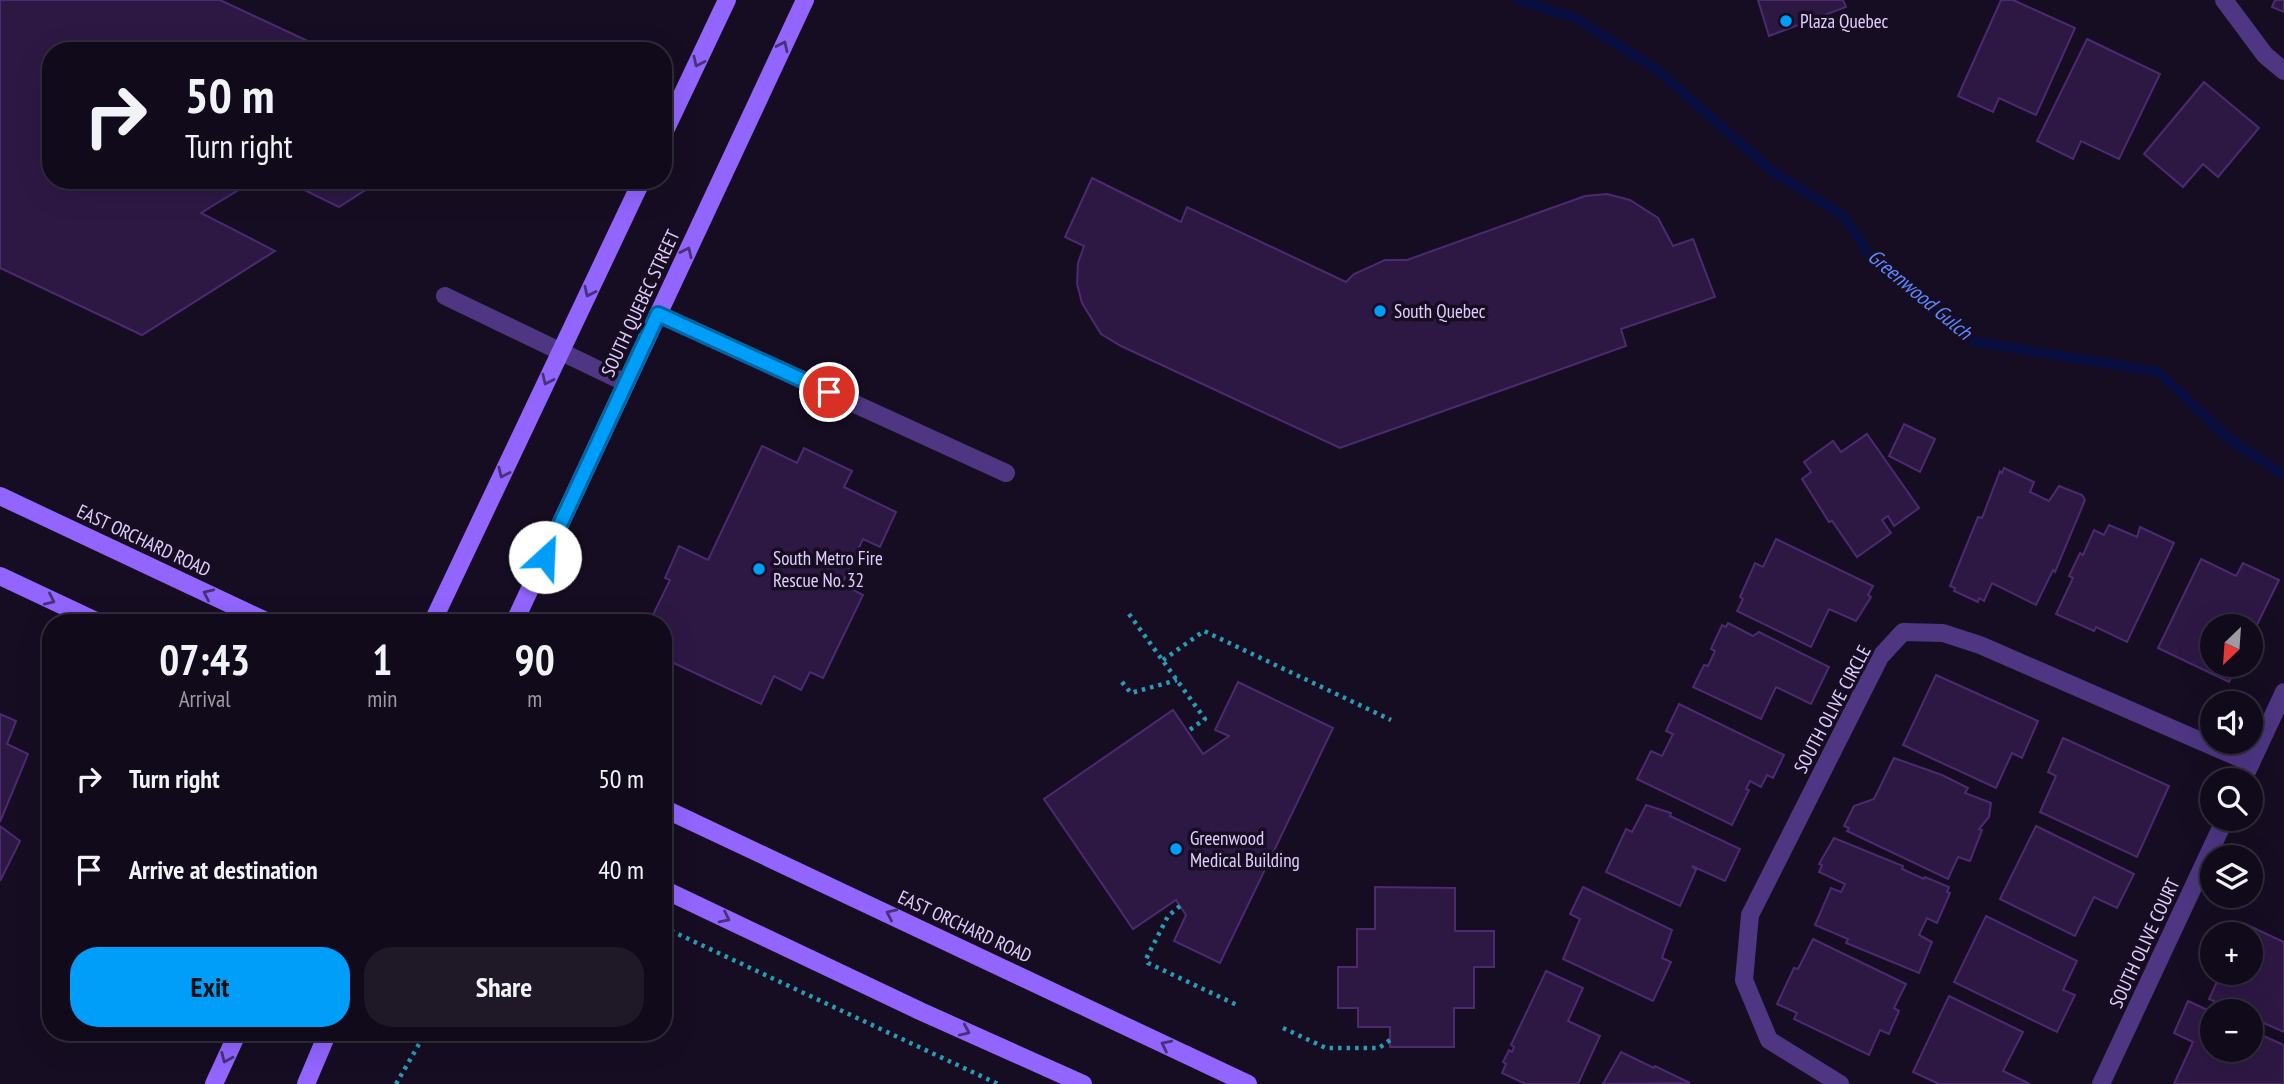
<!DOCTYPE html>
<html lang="en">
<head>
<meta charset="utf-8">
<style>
	body { margin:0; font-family:"PT Sans Narrow",sans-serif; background:#1e1827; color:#f1f3f6; height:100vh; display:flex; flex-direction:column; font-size:26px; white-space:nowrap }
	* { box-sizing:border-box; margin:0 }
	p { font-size:23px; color:#9c9aa2 }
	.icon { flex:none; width:38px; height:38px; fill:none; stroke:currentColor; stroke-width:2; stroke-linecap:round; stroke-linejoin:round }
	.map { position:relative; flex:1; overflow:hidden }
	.sheet { position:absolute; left:42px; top:614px; width:630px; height:427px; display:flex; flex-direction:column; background:#100a1a; border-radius:28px; box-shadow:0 7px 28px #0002,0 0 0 2px #302b39 }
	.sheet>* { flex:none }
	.guide { position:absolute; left:42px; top:42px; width:630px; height:147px; border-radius:28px; box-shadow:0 7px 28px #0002,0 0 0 2px #302b39; background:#100a1a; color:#f1f3f6; overflow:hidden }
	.needle { width:46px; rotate:205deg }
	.tools { position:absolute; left:2200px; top:614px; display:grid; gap:14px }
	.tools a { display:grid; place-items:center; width:63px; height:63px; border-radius:50%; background:#100a1a; box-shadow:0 7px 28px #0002,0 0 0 2px #302b39; font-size:35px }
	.pin { position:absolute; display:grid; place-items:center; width:60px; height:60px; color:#fff; margin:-30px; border:4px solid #fff; border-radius:50%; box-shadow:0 2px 7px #0007 }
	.me { position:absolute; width:77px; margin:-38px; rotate:25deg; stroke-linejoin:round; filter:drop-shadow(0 0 5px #0008) }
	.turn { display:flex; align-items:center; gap:24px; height:147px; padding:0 28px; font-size:32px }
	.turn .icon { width:91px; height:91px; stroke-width:2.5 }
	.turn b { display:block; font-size:49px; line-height:60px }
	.eta { display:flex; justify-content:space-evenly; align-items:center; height:119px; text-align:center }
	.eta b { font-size:42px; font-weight:600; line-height:49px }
	.button { display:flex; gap:14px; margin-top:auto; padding:14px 28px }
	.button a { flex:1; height:80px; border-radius:28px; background:#009ef9; color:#111; font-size:28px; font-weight:600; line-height:80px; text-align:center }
	.button a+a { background:#1e1827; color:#f1f3f6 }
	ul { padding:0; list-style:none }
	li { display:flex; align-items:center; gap:21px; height:91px; padding:0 28px }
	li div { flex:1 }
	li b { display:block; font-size:26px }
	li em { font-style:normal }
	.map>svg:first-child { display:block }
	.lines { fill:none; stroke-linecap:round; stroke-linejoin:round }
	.stream { stroke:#080e40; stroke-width:10 }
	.building { fill:#2d1844; stroke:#4b2a71; stroke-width:2 }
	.path { stroke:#2b9ab7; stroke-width:4.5; stroke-dasharray:3.5 5; stroke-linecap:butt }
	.lane { stroke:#4e3683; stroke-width:18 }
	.street { stroke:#4e3683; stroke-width:18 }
	.secondary { stroke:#9265ff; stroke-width:18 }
	.oneway { stroke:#48307a }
	.route-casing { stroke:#0067a2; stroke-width:18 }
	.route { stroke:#009ef9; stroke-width:12 }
	.poi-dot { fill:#009ef9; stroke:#160d22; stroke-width:2.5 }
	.labels { text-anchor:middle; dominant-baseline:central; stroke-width:7; stroke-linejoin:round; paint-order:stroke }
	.poi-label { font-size:19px; fill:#e1ceff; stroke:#160d22; text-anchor:start }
	.street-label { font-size:19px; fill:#e1ceff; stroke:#160d22 }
	.water-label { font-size:21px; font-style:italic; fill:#5c89ff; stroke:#160d22 }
</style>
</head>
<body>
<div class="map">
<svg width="2284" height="1084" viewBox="0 0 2284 1084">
	<rect width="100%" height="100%" fill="#160d22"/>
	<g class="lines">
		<polyline class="stream" points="1518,0 1576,18 1656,69 1772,171 1844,216 1871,258 1926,307 1976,342 2159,372 2228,438 2284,475"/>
	</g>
	<g class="building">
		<polygon points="0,0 220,0 329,51 51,51 51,180 255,180 201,213 275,251 142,335 0,268"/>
		<polygon points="1758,0 1843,0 1846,7 1769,36"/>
		<polygon points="2001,0 2013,0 2075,28 2036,115 1999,98 1993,112 1958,96"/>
		<polygon points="2275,0 2284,0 2284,12 2272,7"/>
		<polygon points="2087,39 2160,74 2119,159 2081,141 2073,159 2037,141"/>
		<polygon points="2204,82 2259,128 2218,177 2203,164 2183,187 2144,154"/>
		<polygon points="1092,178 1181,222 1187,207 1346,282 1354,274 1385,260 1407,260 1585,196 1607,194 1630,200 1658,218 1673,246 1693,239 1715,297 1621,329 1626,346 1340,448 1121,346 1101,334 1082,303 1077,284 1078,263 1084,246 1065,237"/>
		<polygon points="284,180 381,180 339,207"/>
		<polygon points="1904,424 1935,439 1920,472 1889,456"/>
		<polygon points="1867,434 1919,508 1894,526 1888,516 1882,520 1891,533 1857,557 1832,521 1829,522 1802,479 1811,472 1804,462 1833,441 1841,452"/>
		<polygon points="762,446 797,463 804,448 852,471 844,487 896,512 880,547 863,539 842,584 863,595 823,678 810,672 801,690 774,676 761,704 663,658 663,623 649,623 670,580 665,578 679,546 708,560"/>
		<polygon points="2004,468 2034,482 2030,492 2049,501 2059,486 2082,495 2085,500 2055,572 2053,570 2036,605 1992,583 1984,601 1979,598 1978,602 1954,591 1955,588 1950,586 1978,517 1982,518 2000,471 2002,473"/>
		<polygon points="2109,525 2137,537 2140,527 2174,543 2127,642 2096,627 2094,631 2056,614 2073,578 2069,576 2080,553 2083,555 2094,530 2104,535"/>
		<polygon points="1776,539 1873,586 1868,595 1871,597 1856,621 1829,609 1811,647 1737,611 1743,599 1740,597 1755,563 1763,567"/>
		<polygon points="2201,559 2236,576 2243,563 2279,580 2250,639 2250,626 2212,626 2212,665 2238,665 2229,682 2158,648"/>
		<polygon points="1728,623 1753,636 1759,632 1829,667 1811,704 1776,687 1761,719 1693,687 1704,665 1708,666 1715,651 1711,649 1722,625 1726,627"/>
		<polygon points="1936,675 2038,721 2022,758 2012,753 1996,788 1903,745"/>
		<polygon points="1238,682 1333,728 1220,963 1174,941 1186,915 1176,900 1133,929 1044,799 1173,710 1203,754 1229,736 1215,730"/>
		<polygon points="1679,704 1784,755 1773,778 1767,775 1761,787 1750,781 1746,789 1749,790 1732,825 1637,779 1651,751 1662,756 1673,734 1666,731"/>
		<polygon points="0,714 16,721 7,744 28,754 0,822"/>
		<polygon points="2063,738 2169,786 2137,857 2040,812 2056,776 2048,772"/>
		<polygon points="1894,758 1942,775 1968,788 1965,793 1991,803 1989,817 1979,829 1982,830 1970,861 1958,857 1948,879 1847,831 1849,828 1844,826 1854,806 1874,799"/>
		<polygon points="1646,805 1671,813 1670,816 1740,849 1725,881 1692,866 1696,870 1680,906 1606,872 1626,829 1632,832"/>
		<polygon points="0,826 20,841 0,881"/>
		<polygon points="2036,826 2134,874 2117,908 2094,897 2075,936 2000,899"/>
		<polygon points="1834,838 1903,866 1902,869 1924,879 1925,877 1949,887 1947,892 1950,893 1937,923 1927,918 1919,935 1932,942 1919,973 1846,943 1848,939 1815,925 1831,888 1841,892 1845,884 1819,872 1822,865 1819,864"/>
		<polygon points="1375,887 1455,888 1455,931 1494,931 1494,967 1474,967 1474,1008 1454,1008 1454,1047 1390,1047 1390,1027 1358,1027 1358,1008 1338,1008 1338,967 1357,967 1357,929 1375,929"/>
		<polygon points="1583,887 1672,930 1662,958 1671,962 1653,1001 1563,959 1580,919 1570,914"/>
		<polygon points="1986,916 2077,961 2063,990 2075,995 2057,1032 1954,982"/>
		<polygon points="2243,923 2284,942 2284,1032 2250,1017 2250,1012 2238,1012 2209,999 2221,973 2250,973 2250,934 2238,934"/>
		<polygon points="1813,939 1906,984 1894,1008 1899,1011 1889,1034 1880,1030 1869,1055 1794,1019 1797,1013 1777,1004 1794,968 1798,969"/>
		<polygon points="1546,971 1583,988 1568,1021 1600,1036 1578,1084 1526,1084 1502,1073 1506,1064 1503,1062 1509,1050 1512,1052 1514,1047 1511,1045"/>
		<polygon points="1949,996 2023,1032 2003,1071 2030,1084 1939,1084 1913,1072"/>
		<polygon points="2188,1001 2212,1012 2212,1050 2250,1050 2250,1030 2284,1045 2284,1084 2174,1084 2193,1042 2174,1033"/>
		<polygon points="1621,1052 1654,1068 1655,1066 1690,1083 1603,1084"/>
	</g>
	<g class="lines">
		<g class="path">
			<polyline points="1129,614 1205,719 1188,731"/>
			<polyline points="1163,660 1204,631 1391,720"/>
			<polyline points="1122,682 1131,693 1177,680"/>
			<polyline points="1180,906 1168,916 1146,959 1148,963 1239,1006"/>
			<polyline points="663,927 998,1084"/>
			<polyline points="1283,1028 1326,1048 1379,1048 1390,1040"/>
			<polyline points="396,1084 426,1032"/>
		</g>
		<g class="lane">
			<polyline points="445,296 626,383"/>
			<polyline points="658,314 1006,473"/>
		</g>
		<g class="street">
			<polyline points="2224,0 2265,55 2284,71"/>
			<polyline points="2243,780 2284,692"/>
			<polyline points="1840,1084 1769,1040 1744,980 1750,915 1880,657 1903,632 1943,633 1980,645 2251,763"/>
			<polyline points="2101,1084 2225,819"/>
		</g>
		<g class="secondary">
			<polyline points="663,135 727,0"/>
			<polyline points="0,496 270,623"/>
			<polyline points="0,576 100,623"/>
			<polyline points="432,623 642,180"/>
			<polyline points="514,623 805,0"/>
			<polyline points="663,808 1248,1084"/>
			<polyline points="663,889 920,1011 1083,1084"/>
			<polyline points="214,1084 238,1032"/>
			<polyline points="306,1084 328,1032"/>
		</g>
	</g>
	<defs><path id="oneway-chevron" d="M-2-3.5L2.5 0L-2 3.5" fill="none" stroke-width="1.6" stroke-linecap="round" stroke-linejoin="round" transform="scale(1.75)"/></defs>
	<g class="oneway">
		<use href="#oneway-chevron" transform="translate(783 46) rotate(-65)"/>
		<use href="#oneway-chevron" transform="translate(698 62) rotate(115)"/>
		<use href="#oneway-chevron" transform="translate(687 252) rotate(-65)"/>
		<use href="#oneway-chevron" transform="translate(589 292) rotate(115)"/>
		<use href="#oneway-chevron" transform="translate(547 380) rotate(115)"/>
		<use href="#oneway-chevron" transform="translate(503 473) rotate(115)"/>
		<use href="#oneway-chevron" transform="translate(208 594) rotate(-155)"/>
		<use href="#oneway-chevron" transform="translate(50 600) rotate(25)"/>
		<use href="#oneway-chevron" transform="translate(891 914) rotate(-155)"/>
		<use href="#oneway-chevron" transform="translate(725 918) rotate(26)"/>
		<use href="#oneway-chevron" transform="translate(965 1031) rotate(24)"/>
		<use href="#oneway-chevron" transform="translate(1166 1045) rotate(-154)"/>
		<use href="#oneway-chevron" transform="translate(226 1058) rotate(114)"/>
	</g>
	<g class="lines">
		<g class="route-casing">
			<polyline id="route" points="545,557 658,314 829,392"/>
		</g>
		<use href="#route" class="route"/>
	</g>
	<g class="poi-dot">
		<circle cx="1786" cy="21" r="7"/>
		<circle cx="1380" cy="311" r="7"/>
		<circle cx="759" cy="569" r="7"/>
		<circle cx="1176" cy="849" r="7"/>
	</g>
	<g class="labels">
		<g class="poi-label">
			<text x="1800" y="21">Plaza Quebec</text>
			<text x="1394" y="311">South Quebec</text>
			<text x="773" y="558">South Metro Fire<tspan x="773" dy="22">Rescue No. 32</tspan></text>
			<text x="1190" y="838">Greenwood<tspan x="1190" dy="22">Medical Building</tspan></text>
		</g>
		<g class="street-label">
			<text transform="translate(640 303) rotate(-65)">SOUTH QUEBEC STREET</text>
			<text transform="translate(144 540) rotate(25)">EAST ORCHARD ROAD</text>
			<text transform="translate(1832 709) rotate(-62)">SOUTH OLIVE CIRCLE</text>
			<text transform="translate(965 926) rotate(25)">EAST ORCHARD ROAD</text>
			<text transform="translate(2144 943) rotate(-65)">SOUTH OLIVE COURT</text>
		</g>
		<g class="water-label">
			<text transform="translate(1920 294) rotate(40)">Greenwood Gulch</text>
		</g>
	</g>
</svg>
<div class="tools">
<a><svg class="needle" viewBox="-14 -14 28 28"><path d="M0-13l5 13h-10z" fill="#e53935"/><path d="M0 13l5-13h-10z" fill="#9c9aa2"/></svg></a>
<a><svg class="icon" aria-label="sound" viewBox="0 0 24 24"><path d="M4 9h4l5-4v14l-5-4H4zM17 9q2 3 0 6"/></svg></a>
<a><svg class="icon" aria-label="search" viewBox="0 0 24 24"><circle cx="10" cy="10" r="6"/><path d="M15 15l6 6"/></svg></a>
<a><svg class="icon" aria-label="layers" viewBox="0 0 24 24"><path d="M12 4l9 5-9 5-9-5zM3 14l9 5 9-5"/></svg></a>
<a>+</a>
<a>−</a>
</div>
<div class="pin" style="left:829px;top:392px;background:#d93025"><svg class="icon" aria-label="arrive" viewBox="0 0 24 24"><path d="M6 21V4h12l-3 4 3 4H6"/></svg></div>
<svg class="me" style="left:545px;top:557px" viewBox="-20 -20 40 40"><circle r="19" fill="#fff"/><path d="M0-13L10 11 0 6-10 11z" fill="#009ef9"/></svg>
<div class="guide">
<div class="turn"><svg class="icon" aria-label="right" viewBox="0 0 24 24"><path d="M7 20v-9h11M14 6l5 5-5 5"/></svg><div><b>50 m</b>Turn right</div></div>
</div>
<section class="sheet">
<div class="eta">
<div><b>07:43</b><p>Arrival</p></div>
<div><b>1</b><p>min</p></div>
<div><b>90</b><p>m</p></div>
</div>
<ul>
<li><svg class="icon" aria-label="right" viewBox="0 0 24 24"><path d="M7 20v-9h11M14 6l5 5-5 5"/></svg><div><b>Turn right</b></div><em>50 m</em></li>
<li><svg class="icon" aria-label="arrive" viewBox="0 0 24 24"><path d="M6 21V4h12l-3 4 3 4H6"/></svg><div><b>Arrive at destination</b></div><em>40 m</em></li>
</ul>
<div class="button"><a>Exit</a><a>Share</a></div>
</section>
</div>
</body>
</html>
